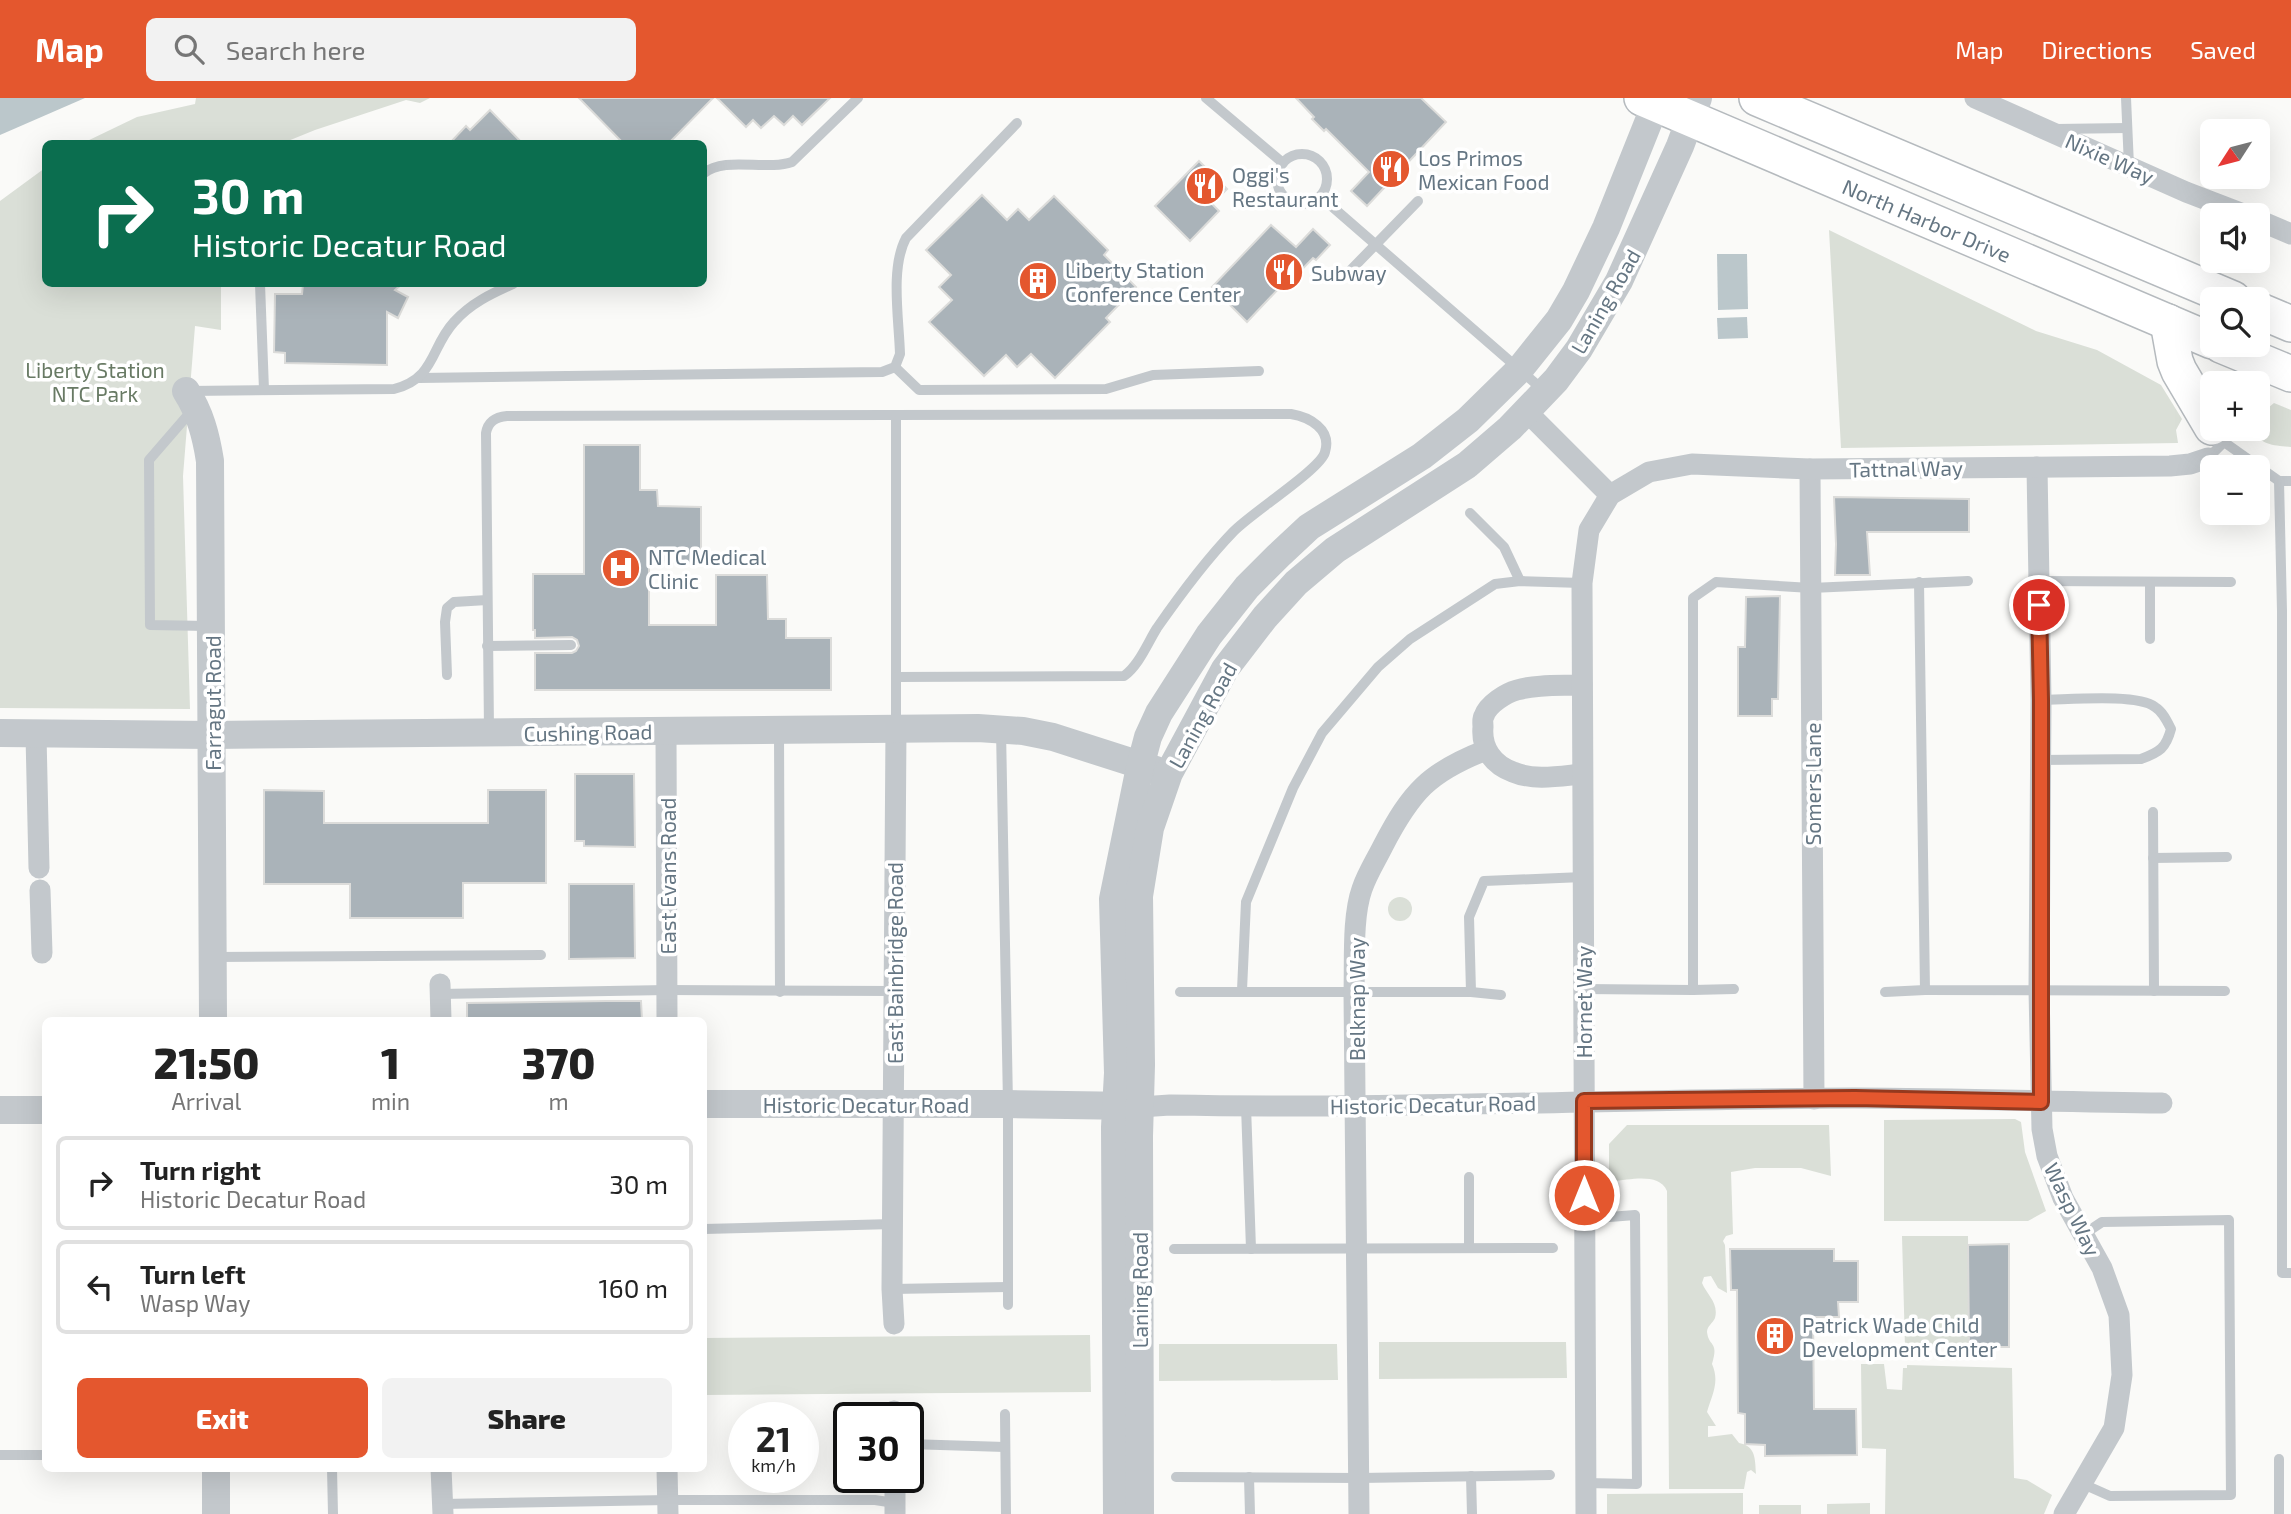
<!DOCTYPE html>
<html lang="en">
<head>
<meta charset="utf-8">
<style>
	body { margin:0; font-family:"Exo 2",sans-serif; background:#f2f2f2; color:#222; height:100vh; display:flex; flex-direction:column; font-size:26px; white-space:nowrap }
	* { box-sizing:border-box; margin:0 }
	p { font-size:23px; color:#767676 }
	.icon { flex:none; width:38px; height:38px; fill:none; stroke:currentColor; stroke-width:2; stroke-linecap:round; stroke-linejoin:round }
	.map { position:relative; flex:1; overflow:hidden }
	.details { position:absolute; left:42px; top:919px; width:665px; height:455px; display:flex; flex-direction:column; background:#fff; border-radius:10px; box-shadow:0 7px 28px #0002 }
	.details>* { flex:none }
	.top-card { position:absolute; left:42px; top:42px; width:665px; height:147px; border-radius:10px; box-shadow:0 7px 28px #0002; background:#0b6e4f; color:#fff; overflow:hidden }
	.needle { width:46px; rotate:234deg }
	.controls { position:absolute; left:2200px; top:21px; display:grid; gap:14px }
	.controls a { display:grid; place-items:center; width:70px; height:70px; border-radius:10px; background:#fff; box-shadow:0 7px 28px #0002; font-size:35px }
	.speed { position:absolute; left:728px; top:1304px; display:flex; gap:14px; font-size:35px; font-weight:700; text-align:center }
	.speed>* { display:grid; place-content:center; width:91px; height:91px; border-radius:50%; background:#fff; box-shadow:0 7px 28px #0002; line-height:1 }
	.speed small { font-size:18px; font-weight:400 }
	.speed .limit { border:4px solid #111; border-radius:10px; background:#fff; color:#111 }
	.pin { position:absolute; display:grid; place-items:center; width:60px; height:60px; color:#fff; margin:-30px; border:4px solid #fff; border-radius:50%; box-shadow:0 2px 7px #0007 }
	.me { position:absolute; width:77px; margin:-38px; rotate:0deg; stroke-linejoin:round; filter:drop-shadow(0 0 5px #0008) }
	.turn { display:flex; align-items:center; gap:24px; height:147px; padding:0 35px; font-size:32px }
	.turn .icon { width:91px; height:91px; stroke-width:2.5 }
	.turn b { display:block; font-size:49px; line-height:60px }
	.eta { display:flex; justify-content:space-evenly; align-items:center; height:119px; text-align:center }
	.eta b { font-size:42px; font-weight:800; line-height:49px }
	.primary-button { display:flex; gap:14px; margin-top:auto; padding:14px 35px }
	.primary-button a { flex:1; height:80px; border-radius:10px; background:#e4572e; color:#fff; font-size:28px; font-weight:800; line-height:80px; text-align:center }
	.primary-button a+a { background:#f2f2f2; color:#222 }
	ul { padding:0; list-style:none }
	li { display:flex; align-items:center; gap:21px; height:94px; margin:0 14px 10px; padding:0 21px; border:4px solid #e0e0e0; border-radius:10px }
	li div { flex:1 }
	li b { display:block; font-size:26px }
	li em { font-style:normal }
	header { display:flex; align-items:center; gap:42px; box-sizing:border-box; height:98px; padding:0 35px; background:#e4572e; color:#fff }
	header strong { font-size:33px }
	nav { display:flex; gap:38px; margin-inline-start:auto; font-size:24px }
	.search { width:490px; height:63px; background:#f2f2f2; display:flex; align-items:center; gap:18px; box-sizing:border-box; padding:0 24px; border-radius:10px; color:#767676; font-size:26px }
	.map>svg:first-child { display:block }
	.green { fill:#dadfd7 }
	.water { fill:#bbc7cb }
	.building { fill:#aab3b9; stroke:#dcdcda; stroke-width:2 }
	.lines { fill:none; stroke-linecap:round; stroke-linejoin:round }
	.primary-casing { stroke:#b5babe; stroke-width:38 }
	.service { stroke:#c3c8cc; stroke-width:10 }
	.minor { stroke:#c3c8cc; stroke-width:21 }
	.tertiary { stroke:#c3c8cc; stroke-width:28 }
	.primary { stroke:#fff; stroke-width:35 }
	.route-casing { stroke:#94391e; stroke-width:18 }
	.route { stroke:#e4572e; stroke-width:12 }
	.labels { text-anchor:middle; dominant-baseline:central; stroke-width:7; stroke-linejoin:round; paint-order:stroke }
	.poi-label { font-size:21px; fill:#657683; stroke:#fff; text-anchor:start }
	.street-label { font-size:21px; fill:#657683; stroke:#fff }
	.park-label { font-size:21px; fill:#687a64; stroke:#fff }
</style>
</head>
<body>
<header>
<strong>Map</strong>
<div class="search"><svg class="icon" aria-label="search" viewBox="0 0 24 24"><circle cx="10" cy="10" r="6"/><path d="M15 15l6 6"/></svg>Search here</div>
<nav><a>Map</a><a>Directions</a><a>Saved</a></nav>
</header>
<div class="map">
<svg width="2291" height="1416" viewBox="0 0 2291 1416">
	<rect width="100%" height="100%" fill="#fafaf8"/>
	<g class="green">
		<polygon points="196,0 430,0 420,5 406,2 315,32 283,45 83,45 137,19 195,6"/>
		<polygon points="45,70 46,186 221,186 221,232 195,228 183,378 190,611 0,610 0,103"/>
		<polygon points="1829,132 2036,233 2097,252 2161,287 2182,321 2176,332 2178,345 1841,350"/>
		<path d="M2274,305L2291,312V349C2273,347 2250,347 2260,323C2264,315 2267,310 2274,305Z"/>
		<circle cx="1400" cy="811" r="12"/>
		<polygon points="2015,1021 2021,1024 2025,1054 2046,1113 2028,1123 1884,1123 1884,1022"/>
		<path d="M1627,1027H1829L1831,1078L1801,1070H1755L1731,1074L1733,1136L1726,1138L1723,1143L1725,1147L1727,1195L1718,1190L1711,1178L1704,1179L1702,1185C1707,1197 1719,1205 1715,1220C1713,1225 1707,1228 1707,1234C1709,1250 1719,1242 1712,1266C1720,1284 1712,1297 1707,1314L1716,1328H1708V1339L1732,1336L1739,1345C1756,1348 1755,1361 1756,1376L1751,1372L1747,1374L1744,1391H1669L1667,1093C1659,1074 1630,1082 1613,1083L1609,1081V1046Z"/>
		<polygon points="1902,1138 1968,1138 1969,1249 1905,1249"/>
		<polygon points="1090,1237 1091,1294 704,1297 704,1240"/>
		<polygon points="1379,1244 1566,1244 1567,1280 1379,1281"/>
		<polygon points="1159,1246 1337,1246 1338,1282 1159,1283"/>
		<polygon points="1861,1266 1884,1266 1887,1291 1902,1292 1903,1270 1907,1270 1907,1267 2012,1270 2014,1380 2027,1382 2052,1397 2044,1416 1885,1416 1886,1351 1862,1350"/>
		<polygon points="1743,1395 1743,1416 1607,1416 1607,1396"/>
		<polygon points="1870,1405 1870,1416 1827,1416 1827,1406"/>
		<rect x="1759" y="1407" width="42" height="9"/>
	</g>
	<g class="water">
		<polygon points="0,0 85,0 0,37"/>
		<polygon points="1717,156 1747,156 1748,211 1718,212"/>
		<polygon points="1747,219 1748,240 1718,241 1717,220"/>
	</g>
	<g class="building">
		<polygon points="579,0 713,0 668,46 624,46"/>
		<polygon points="717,0 830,0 802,27 793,18 784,27 774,18 761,30 753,22 746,29"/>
		<polygon points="1296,0 1421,0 1446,24 1367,108 1351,93 1369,74 1326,31 1324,33 1312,21 1314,19"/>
		<polygon points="490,12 523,46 449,46 466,28 470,32"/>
		<polygon points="1199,63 1227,91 1212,106 1219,113 1190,143 1155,108"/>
		<polygon points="982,97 1007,122 1018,111 1029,122 1054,98 1108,152 1104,157 1136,189 1106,220 1110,224 1055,280 1031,256 1017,269 1006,257 984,278 929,224 952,202 939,189 951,177 926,152"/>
		<polygon points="1271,127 1296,149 1313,131 1330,147 1316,162 1313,160 1284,190 1282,187 1247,224 1212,189"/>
		<polygon points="303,186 402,186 395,192 408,199 398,220 387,214 387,267 285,265 285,255 274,254 275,196 302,196"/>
		<polygon points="584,347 640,347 640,392 657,392 658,408 701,409 701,465 649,464 649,527 716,527 716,477 767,477 768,521 786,521 786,540 831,540 831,592 535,592 535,555 572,555 576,553 579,548 577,542 572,539 535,540 535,532 533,532 533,476 584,476"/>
		<polygon points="1834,399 1969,401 1969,434 1867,434 1870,477 1835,477 1836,446"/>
		<polygon points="1780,498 1778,601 1772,601 1772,618 1738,618 1738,549 1745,549 1746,499"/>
		<polygon points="575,676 634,676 635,749 584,748 584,743 575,743"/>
		<polygon points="264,692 324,693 324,725 488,725 488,692 546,692 546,785 463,785 463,820 350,820 350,786 264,786"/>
		<polygon points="569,786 634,786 635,860 569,861"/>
		<polygon points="606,903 641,903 642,922 467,922 467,905"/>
		<polygon points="2009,1146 2009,1249 1969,1249 1968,1147"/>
		<polygon points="1730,1151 1834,1151 1834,1163 1858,1163 1858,1204 1838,1204 1839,1219 1813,1219 1814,1311 1856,1311 1857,1357 1765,1358 1765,1347 1745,1346 1745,1316 1738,1315 1737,1192 1731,1192"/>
	</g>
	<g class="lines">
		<g class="primary-casing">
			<g id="primary">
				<path id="s1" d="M1642,0L2212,243"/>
				<polyline points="1757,0 2233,201"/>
				<polyline points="2258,212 2291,226"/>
				<polyline points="2168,224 2175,263 2179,273 2212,329"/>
				<polyline points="2221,247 2291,276"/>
			</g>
		</g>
		<g class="service">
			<polyline points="1206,0 1283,65"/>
			<polyline points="2126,0 2129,68"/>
			<polyline points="2056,31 2127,30"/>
			<circle cx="1302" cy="81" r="25"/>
			<path d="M704,75C725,58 766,73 792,64L858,0"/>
			<polyline points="1321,99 1543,292"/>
			<polyline points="1344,179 1418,103"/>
			<polyline points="260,186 264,292"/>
			<polyline points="895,269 919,292 1106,291 1153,277 1259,273"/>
			<path d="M419,280L882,274L895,269L900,256C899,221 890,170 906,140L1017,25"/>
			<path d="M189,293L394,291C436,280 430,250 454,224C471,205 491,196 513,186"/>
			<polyline points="194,310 149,362 150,527 208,528"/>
			<polyline points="2224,344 2279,383 2291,383"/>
			<polyline points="2208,360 2224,344 2232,331"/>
			<polyline points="2279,383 2282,513 2282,1175 2291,1175"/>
			<polyline points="1470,415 1504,449 1520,483"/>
			<polyline points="2039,483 2231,484"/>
			<polyline points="1919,484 1925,892 2225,893"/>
			<polyline points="2150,484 2150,541"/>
			<polyline points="487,548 571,547"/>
			<polyline points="447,577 445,524 447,510 454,504 487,502"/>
			<polyline points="896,631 896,317"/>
			<path d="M489,632L486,335C488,323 496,319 507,318L1291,316C1309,319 1332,331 1325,354C1321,371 1251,415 1233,434C1205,463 1180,497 1157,530C1147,546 1139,567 1124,578L896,579"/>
			<polyline points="1001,632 1008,1006 1008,1207"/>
			<polyline points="779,634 780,894"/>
			<path d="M2041,662L2141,661C2160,654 2166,650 2171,631C2167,623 2163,614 2155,609C2137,595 2066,602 2041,602"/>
			<polyline points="2153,714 2154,893"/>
			<polyline points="2153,760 2227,759"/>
			<polyline points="215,859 541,857"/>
			<polyline points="1583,891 1693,892"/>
			<polyline points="1734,891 1693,892 1693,500 1716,484 1811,490 1968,483"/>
			<polyline points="1242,892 1246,804 1293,690 1322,635 1378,569 1410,541 1495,486 1520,483 1582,485"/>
			<polyline points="1180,894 1471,894 1501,897"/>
			<polyline points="1471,894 1469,819 1484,783 1583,779"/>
			<polyline points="1885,894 1925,892"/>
			<polyline points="440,896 667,892 894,893"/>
			<polyline points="1246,1008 1251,1151"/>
			<polyline points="1584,1121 1635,1117 1637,1386 1586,1385"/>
			<polyline points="704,1131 893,1126"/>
			<polyline points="1469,1150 1469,1079"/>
			<polyline points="1174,1151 1553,1150"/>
			<polyline points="892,1191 1008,1189"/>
			<polyline points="1005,1316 1006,1416"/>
			<polyline points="908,1346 1005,1349"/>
			<polyline points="0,1357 46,1357"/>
			<polyline points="2279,1361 2279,1416"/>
			<polyline points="332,1370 333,1416"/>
			<polyline points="1471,1378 1472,1416"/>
			<polyline points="1176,1379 1359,1380 1550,1377"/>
			<polyline points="1249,1379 1250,1416"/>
			<polyline points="2083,1386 2110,1398 2231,1397 2229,1122 2102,1124 2084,1136"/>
			<polyline points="442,1406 668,1402 875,1402 895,1405"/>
		</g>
		<g class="minor">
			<polyline points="1975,0 2186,94 2246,117"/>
			<polyline points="2258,122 2291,136"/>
			<polyline points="1527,314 1610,397"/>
			<polyline points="2037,369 2041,602 2039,892 2042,1031 2047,1058 2063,1100 2102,1170 2119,1217 2122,1277 2114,1330 2064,1416"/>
			<polyline points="1810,371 1814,1001"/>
			<path d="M1582,587C1561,588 1538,586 1517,592C1506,595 1488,606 1484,618C1482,621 1483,625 1483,629C1481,650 1493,667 1513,674C1534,683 1560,678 1582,676"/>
			<polyline points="666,633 667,922"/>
			<polyline points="36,637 39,770"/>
			<polyline points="40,792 42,855"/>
			<polyline points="440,886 441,922"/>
			<path d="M1140,1009L1170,1007C1398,1011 1626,1001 1854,1000C1957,1000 2059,1004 2162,1005"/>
			<polyline points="894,1226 892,1191 896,631"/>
			<polyline points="894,1313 894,1320"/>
			<polyline points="441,1370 443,1416"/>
			<polyline points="667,1370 668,1416"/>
			<polyline points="895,1379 895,1416"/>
			<path d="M1359,1416L1354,894C1355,864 1352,819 1362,791C1367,776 1376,762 1383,748C1411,694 1429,674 1486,652"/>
			<polyline points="1586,1416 1582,485 1589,432 1610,397 1649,374 1692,366 1810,371 2170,368 2190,366 2208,360"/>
		</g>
		<g class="tertiary">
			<path d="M186,293C200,315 206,337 210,363L213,922"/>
			<polyline points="0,635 212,637 978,630 1023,633 1053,639 1156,672"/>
			<polyline points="704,1006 1008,1006 1134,1008"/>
			<polyline points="0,1012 46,1012"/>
			<polyline points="216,1370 216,1416"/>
			<polyline points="1117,1416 1115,1029 1118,975 1113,801 1140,669 1148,639 1159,615 1209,537 1247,489 1278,458 1309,429 1422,358 1468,322 1519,272 1559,222 1576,193 1606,130 1658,0"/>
			<polyline points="1140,1416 1139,1038 1141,967 1139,798 1150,730 1169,675 1225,571 1265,519 1296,485 1335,452 1467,367 1510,330 1556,282 1579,251 1619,183 1680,48 1698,0"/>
		</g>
		<use href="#primary" class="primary"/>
	</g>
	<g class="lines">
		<g class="route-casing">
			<polyline id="route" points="1584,1097 1584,1003 1855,1000 2041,1004 2041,602 2039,507"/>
		</g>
		<use href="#route" class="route"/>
	</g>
	<defs>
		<g id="restaurant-disc" transform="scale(2.0125)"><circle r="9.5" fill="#e4572e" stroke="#fff"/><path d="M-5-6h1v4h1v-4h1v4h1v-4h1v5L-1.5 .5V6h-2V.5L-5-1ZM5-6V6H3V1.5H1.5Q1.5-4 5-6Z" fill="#fff"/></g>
		<g id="building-disc" transform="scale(2.0125)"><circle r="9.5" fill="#e4572e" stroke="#fff"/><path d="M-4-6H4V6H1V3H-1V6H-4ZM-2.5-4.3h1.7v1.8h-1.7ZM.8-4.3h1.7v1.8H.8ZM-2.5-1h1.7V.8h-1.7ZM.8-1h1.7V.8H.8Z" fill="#fff"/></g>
		<g id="hospital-disc" transform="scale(2.0125)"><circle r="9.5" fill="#e4572e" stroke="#fff"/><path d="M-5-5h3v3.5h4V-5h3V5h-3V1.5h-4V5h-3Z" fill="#fff"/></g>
	</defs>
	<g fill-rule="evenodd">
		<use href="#restaurant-disc" x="1391" y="71"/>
		<use href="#restaurant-disc" x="1205" y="88"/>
		<use href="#restaurant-disc" x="1284" y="174"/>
		<use href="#building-disc" x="1038" y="183"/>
		<use href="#hospital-disc" x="621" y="470"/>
		<use href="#building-disc" x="1775" y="1238"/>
	</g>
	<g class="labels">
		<g class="poi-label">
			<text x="1418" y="59">Los Primos<tspan x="1418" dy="24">Mexican Food</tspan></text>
			<text x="1232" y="76">Oggi's<tspan x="1232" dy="24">Restaurant</tspan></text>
			<text x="1065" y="171">Liberty Station<tspan x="1065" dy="24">Conference Center</tspan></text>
			<text x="1311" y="174">Subway</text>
			<text x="648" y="458">NTC Medical<tspan x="648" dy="24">Clinic</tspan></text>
			<text x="1802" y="1226">Patrick Wade Child<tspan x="1802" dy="24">Development Center</tspan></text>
		</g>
		<g class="street-label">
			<text transform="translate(2110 60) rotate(24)">Nixie Way</text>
			<text stroke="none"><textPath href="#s1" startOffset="310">North Harbor Drive</textPath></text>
			<text transform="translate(1605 203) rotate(-60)">Laning Road</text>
			<text transform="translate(1906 370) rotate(-1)">Tattnal Way</text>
			<text transform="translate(212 605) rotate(-90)">Farragut Road</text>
			<text transform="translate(1202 617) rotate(-61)">Laning Road</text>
			<text transform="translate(588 634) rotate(-1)">Cushing Road</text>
			<text transform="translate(1812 686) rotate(-90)">Somers Lane</text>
			<text transform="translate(667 778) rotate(-90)">East Evans Road</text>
			<text transform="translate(894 865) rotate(-90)">East Bainbridge Road</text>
			<text transform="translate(1356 901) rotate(-90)">Belknap Way</text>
			<text transform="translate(1583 904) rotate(-90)">Hornet Way</text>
			<text x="866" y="1006">Historic Decatur Road</text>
			<text transform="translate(1433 1006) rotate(-1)">Historic Decatur Road</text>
			<text transform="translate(2073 1111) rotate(64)">Wasp Way</text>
			<text transform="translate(1139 1192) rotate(-90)">Laning Road</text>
		</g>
		<g class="park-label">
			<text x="95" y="271">Liberty Station<tspan x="95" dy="24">NTC Park</tspan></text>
		</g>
	</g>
</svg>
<div class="controls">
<a><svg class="needle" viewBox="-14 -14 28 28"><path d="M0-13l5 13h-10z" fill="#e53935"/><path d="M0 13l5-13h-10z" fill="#767676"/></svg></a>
<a><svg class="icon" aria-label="sound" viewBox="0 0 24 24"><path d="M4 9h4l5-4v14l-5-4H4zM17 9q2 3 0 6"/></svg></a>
<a><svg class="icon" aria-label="search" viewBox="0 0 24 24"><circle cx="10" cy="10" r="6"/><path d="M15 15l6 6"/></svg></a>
<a>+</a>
<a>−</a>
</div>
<div class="speed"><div>21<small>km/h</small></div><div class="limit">30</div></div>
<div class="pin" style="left:2039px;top:507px;background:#d93025"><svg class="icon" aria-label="arrive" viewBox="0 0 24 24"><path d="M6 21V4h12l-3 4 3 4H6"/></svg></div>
<svg class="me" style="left:1584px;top:1097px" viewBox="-20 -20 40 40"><circle r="17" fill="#e4572e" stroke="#fff" stroke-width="3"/><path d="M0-11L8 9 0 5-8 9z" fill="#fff"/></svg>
<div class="top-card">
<div class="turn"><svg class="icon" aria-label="right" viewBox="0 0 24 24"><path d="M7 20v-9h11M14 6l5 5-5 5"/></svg><div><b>30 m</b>Historic Decatur Road</div></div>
</div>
<section class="details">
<div class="eta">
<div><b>21:50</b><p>Arrival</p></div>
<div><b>1</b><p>min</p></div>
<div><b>370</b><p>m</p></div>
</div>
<ul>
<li><svg class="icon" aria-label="right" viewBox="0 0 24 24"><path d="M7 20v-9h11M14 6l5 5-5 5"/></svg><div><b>Turn right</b><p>Historic Decatur Road</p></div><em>30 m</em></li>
<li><svg class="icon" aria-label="left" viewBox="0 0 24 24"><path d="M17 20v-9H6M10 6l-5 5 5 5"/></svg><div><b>Turn left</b><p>Wasp Way</p></div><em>160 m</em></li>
</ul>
<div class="primary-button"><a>Exit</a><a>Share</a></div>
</section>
</div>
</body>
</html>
